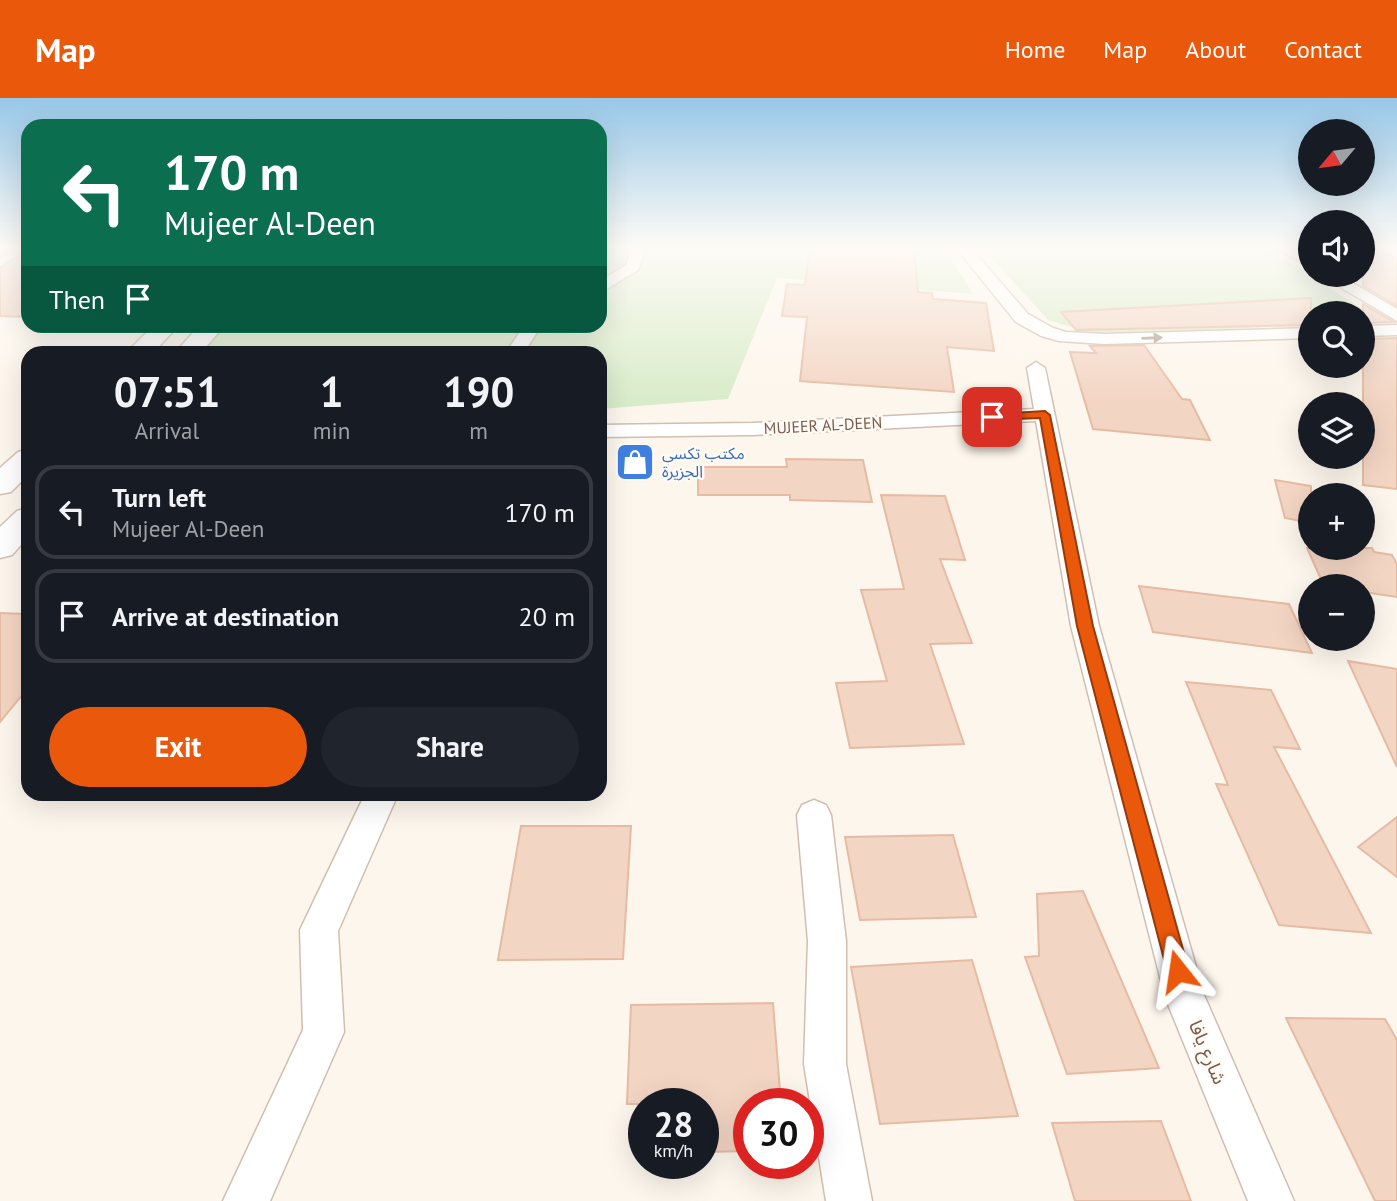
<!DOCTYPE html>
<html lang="en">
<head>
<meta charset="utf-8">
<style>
	body { margin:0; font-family:"PT Sans","Noto Sans Arabic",sans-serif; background:#20242c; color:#f1f3f6; height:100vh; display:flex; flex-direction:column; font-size:26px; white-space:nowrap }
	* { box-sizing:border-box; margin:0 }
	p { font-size:23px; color:#9ea1a6 }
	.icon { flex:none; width:38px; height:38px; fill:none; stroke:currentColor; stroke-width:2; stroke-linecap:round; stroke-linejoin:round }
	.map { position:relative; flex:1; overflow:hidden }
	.drawer { position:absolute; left:21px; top:248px; width:586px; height:455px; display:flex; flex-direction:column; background:#171b24; border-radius:21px; box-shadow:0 7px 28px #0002 }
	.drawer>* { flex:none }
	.hud { position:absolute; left:21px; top:21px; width:586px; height:214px; border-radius:21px; box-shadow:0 7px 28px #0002; background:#0b6e4f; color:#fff; overflow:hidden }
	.needle { width:46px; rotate:241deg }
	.buttons { position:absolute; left:1298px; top:21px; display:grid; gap:14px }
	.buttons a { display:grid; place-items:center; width:77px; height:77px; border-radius:50%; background:#171b24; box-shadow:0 7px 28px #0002; font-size:35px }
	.speed { position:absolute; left:628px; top:990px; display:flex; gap:14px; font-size:35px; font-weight:700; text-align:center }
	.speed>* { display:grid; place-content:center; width:91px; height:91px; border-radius:50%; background:#171b24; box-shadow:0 7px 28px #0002; line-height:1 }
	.speed small { font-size:18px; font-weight:400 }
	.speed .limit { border:10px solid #d22; background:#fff; color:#111 }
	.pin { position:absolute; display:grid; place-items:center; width:60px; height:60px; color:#fff; margin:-30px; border-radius:14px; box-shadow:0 4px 10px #0006 }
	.me { position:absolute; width:77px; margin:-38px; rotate:345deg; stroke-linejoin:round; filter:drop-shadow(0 0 5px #0008) }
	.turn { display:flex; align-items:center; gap:24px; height:147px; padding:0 28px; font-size:32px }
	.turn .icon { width:91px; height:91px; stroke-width:2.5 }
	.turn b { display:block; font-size:49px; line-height:60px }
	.then { display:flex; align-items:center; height:66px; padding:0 28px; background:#0003; gap:14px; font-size:26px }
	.eta { display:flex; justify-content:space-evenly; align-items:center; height:119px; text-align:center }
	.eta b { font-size:42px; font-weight:700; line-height:49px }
	.action { display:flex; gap:14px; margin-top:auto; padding:14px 28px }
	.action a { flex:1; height:80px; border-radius:42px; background:#ea580c; color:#fff; font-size:28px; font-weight:700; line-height:80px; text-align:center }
	.action a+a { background:#20242c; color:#f1f3f6 }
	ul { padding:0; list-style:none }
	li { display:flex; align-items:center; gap:21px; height:94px; margin:0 14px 10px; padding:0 14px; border:4px solid #363941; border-radius:21px }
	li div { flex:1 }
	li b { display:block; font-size:26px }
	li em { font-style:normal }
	header { display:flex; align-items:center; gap:42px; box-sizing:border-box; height:98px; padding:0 35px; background:#ea580c; color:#fff }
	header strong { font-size:33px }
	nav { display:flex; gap:38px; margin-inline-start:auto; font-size:24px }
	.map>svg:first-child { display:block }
	.green { fill:#d8ecc9 }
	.building { fill:#f3d5c3; stroke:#e6bba3; stroke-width:2 }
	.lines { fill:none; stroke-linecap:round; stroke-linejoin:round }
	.street-casing { stroke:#d1beb0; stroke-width:3 }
	.secondary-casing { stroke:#d6c0b0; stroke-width:3 }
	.street { fill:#fff; fill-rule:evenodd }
	.secondary { fill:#fff; fill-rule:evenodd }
	.oneway { fill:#af9d94 }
	.route { fill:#ea580c; stroke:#983908; stroke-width:2 }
	.labels { text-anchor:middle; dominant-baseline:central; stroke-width:5; stroke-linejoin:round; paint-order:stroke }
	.far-street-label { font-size:16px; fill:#7a5c4d; stroke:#fffaf3 }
	.far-shop-label { font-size:16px; fill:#366cbe; stroke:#fffaf3; text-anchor:start }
	.street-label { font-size:19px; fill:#7a5c4d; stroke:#fffaf3 }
</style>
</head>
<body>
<header>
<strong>Map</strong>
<nav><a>Home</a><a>Map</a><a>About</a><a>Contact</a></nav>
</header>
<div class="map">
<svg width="1397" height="1103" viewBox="0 0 1397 1103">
	<rect width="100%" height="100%" fill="#fdf6ec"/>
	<g class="green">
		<polygon points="600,150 944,150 973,196 777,180 728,301 600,311 600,256 189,256 216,228 600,228"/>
		<polygon points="983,150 1267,150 1375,219 1363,215 1311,215 1311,227 1082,238 1074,230 1048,222"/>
	</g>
	<g class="building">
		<polygon points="810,150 914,150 918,194 932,195 933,201 986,205 994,253 947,249 954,294 800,283 807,219 782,218 787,186 805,187"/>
		<polygon points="1363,150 1380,151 1384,156 1397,160 1397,208 1363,188"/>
		<polygon points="28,151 28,219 0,218 0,170"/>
		<polygon points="1311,200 1311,227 1076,232 1061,214"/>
		<polygon points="1363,206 1394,224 1363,225"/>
		<polygon points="1397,240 1397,391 1363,387 1363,241"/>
		<polygon points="1144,247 1182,301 1190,302 1210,342 1093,331 1070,254 1096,255 1090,248"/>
		<polygon points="786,361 863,362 872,404 790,402 790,397 698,397 698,369 787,369"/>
		<polygon points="1275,382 1311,388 1311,425 1285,420"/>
		<polygon points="881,397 945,398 965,462 940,461 972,545 930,546 964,646 850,650 836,585 887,583 861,492 904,491"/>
		<polygon points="1307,450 1372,450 1374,454 1392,457 1397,466 1397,499 1363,494 1363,488 1324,488"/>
		<polygon points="1139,488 1289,506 1312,555 1153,534"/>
		<polygon points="0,515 28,516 28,590 0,624"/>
		<polygon points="1348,563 1397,571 1397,669"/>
		<polygon points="1186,584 1271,592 1300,651 1274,649 1371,835 1279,827 1216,686 1228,687"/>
		<polygon points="1397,719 1397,779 1358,749"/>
		<polygon points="521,728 631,728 623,861 498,862"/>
		<polygon points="953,737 976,819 860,822 845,739"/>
		<polygon points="1083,793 1159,970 1067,976 1025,859 1039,858 1037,796"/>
		<polygon points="972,862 1018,1018 880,1026 851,869"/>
		<polygon points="773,905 781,1006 749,1006 749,1053 704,1054 704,1006 627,1006 631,907"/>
		<polygon points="1286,920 1385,921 1397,942 1397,1103 1375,1103"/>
		<polygon points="1161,1023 1191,1103 1075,1103 1052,1025"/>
	</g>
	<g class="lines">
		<g class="street-casing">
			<g id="street">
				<polygon points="0,150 14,150 0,159"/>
				<polygon points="632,150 646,150 638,172 600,195 600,183 626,167"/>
				<polygon points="956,150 971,150 1028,216 1053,230 1066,234 1104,236 1311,230 1311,240 1104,246 1059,243 1041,238 1016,224"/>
				<polygon points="1276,150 1294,150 1311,160 1311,170"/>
				<polygon points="1320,177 1339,177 1397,211 1397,223"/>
				<polygon points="1397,227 1397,237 1363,238 1363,228"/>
				<polygon points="524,228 541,228 523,256 505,256"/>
				<polygon points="1036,264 1045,270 1099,528 1204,897 1294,1103 1248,1103 1165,899 1071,528 1036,323 752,337 600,339 600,327 752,325 1034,311 1027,270"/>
				<polygon points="365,696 398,696 338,833 344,934 270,1103 223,1103 303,932 300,832"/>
				<polygon points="814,702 826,707 831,717 846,843 846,966 872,1103 826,1103 804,966 808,843 797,717 802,707"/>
			</g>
		</g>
		<g class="secondary-casing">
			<g id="secondary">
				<polygon points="1382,150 1397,150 1397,158 1385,154"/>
				<polygon points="153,228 178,228 152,256 125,256"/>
				<polygon points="199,228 224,228 200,256 174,256"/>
				<polygon points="28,351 28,377 11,394 0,396 0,370 18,354"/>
				<polygon points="28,410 28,439 12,457 0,460 0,429 17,413"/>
			</g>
		</g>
		<use href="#street" class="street"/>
		<use href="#secondary" class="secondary"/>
	</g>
	<defs><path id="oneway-solid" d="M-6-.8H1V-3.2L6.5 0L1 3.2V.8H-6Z" transform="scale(1.75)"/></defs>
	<use class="oneway" href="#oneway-solid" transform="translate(1152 240) rotate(-2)"/>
	<linearGradient id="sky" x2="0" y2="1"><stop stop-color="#97c7e8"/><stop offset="0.49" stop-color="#fefbf6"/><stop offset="1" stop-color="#fefbf6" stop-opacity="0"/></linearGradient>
	<rect width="1397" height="304" fill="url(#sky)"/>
	<polygon class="route" points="1045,313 1050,317 1093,528 1189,873 1186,880 1178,884 1170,880 1167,873 1077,528 1040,320 992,322 986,319 992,316"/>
	<defs>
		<g id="shop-square" transform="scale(2.0125)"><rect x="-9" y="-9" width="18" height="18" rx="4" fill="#3f7fe0" stroke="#fffaf3"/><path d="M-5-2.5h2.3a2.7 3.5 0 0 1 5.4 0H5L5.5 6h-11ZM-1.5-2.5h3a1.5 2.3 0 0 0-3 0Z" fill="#fff"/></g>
	</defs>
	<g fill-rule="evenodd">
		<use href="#shop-square" x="635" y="364"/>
	</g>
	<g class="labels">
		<g class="far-street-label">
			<text transform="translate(823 327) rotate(-3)">MUJEER AL-DEEN</text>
		</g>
		<g class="far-shop-label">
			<text x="662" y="355">مكتب تكسي<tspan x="662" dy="18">الجزيرة</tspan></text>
		</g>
		<g class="street-label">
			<text transform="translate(1208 954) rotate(67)">شارع يافا</text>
		</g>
	</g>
</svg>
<div class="buttons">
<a><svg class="needle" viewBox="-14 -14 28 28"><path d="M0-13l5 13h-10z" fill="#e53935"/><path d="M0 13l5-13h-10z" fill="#9ea1a6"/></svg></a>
<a><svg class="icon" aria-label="sound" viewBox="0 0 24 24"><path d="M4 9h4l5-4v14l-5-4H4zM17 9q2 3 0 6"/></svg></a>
<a><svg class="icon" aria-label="search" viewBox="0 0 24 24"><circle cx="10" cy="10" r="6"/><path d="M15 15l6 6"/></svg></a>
<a><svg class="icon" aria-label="layers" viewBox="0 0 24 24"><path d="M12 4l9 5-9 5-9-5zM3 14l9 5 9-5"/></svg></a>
<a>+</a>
<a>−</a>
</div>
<div class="speed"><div>28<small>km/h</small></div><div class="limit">30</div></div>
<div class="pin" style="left:992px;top:319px;background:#d93025"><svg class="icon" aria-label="arrive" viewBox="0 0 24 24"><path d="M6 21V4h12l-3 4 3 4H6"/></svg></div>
<svg class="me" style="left:1178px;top:873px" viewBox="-20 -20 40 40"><path d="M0-17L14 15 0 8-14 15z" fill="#ea580c" stroke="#fff" stroke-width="4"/></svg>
<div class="hud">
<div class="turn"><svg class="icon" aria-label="left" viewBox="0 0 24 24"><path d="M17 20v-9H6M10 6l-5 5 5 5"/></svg><div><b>170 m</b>Mujeer Al-Deen</div></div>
<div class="then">Then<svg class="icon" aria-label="arrive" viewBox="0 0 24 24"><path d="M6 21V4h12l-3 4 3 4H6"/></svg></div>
</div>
<section class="drawer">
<div class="eta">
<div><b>07:51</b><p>Arrival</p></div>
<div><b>1</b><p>min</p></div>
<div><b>190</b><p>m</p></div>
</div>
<ul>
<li><svg class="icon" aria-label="left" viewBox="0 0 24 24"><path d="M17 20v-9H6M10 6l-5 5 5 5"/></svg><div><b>Turn left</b><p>Mujeer Al-Deen</p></div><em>170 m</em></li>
<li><svg class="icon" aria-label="arrive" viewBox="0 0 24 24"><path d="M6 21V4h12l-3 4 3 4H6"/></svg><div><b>Arrive at destination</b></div><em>20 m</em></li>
</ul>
<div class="action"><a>Exit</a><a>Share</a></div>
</section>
</div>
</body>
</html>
